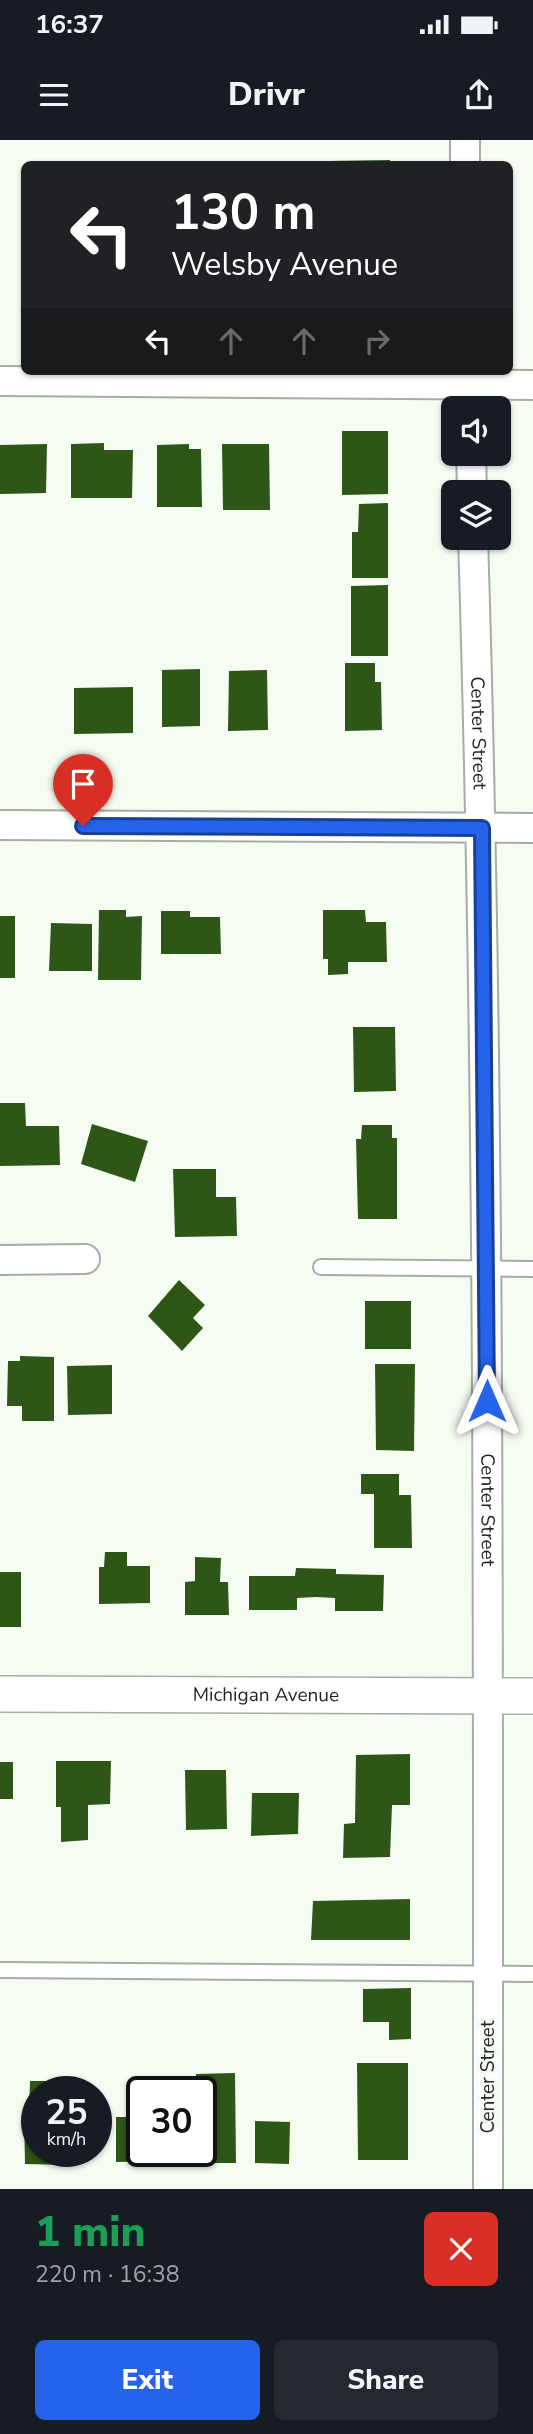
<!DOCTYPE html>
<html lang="en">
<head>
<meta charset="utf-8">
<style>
	body { margin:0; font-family:"Nunito Sans",sans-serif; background:#242831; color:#f1f3f6; height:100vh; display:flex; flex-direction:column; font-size:26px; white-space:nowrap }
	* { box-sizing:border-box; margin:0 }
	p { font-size:23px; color:#9ea1a6 }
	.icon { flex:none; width:38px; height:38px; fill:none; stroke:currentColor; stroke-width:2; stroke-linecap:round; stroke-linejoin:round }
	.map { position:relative; height:2049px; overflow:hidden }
	.drawer { display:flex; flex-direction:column; background:#171b24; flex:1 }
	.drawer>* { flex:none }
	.guide { position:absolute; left:21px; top:21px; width:492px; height:214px; border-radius:10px; box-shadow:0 2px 5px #0004; background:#202124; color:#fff; overflow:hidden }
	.buttons { position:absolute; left:441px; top:256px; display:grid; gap:14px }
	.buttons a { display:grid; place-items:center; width:70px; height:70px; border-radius:10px; background:#171b24; box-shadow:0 2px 5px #0004; font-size:35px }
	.speed { position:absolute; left:21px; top:1936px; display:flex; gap:14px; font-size:35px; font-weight:700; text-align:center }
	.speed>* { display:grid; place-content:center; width:91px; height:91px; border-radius:50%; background:#171b24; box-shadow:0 2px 5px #0004; line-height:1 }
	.speed small { font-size:18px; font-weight:400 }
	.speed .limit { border:4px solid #111; border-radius:10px; background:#fff; color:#111 }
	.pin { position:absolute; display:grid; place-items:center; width:60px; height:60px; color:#fff; margin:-72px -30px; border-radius:50% 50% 50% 0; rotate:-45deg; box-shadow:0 0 7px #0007 }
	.pin .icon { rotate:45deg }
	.me { position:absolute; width:77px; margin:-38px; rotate:0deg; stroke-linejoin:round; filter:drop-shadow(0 0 5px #0008) }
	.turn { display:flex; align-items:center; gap:24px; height:147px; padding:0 35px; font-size:32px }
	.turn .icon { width:91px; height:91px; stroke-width:2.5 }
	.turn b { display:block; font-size:49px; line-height:60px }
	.lanes { display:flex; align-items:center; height:66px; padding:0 35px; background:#0003; justify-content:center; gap:35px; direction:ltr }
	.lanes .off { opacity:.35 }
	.round { display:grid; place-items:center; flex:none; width:74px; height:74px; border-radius:10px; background:#242831 }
	.summary { display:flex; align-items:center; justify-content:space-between; height:119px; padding:0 35px }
	h1 { font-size:42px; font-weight:800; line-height:52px; color:#1e9e55 }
	.primary-button { display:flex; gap:14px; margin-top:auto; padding:14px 35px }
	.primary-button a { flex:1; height:80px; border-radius:10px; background:#2563eb; color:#fff; font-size:28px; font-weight:800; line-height:80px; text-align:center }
	.primary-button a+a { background:#242831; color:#f1f3f6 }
	.status { display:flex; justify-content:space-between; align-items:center; height:49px; padding:0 35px; background:#171b24; direction:ltr }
	.status svg { height:19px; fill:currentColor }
	header { display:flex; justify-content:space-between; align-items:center; height:91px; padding:0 35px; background:#171b24; font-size:32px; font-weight:800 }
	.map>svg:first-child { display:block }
	.building { fill:#2e5617 }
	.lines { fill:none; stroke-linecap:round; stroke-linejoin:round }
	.service-casing { stroke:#a7ada4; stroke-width:18 }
	.minor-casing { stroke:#a7ada4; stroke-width:32 }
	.tertiary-casing { stroke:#a7ada4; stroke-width:38 }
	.service { stroke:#fff; stroke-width:14 }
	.minor { stroke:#fff; stroke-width:28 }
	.tertiary { stroke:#fff; stroke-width:35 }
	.route-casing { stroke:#184099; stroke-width:18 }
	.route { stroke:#2563eb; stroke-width:12 }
	.labels { text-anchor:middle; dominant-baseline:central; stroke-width:7; stroke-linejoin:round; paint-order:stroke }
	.street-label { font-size:19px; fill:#232622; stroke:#f5fcf2 }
</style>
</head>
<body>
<div class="status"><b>16:37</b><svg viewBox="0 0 49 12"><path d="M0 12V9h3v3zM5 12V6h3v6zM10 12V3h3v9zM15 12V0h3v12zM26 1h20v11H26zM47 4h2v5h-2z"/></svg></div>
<header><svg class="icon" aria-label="menu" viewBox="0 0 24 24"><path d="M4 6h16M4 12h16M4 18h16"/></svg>Drivr<svg class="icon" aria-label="share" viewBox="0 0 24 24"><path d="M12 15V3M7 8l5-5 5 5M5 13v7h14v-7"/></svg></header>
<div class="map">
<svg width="533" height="2049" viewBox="0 0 533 2049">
	<rect width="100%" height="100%" fill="#f5fcf2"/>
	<g class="building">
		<polygon points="390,20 390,24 328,24 328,21"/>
		<polygon points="342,291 388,291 388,354 342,355"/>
		<polygon points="104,303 104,310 133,310 132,358 71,358 71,304"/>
		<polygon points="47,304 46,353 0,354 0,305"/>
		<polygon points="189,304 189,309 201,309 202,367 157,367 157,305"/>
		<polygon points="222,304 269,304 270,370 223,370"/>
		<polygon points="388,363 388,438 352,438 352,392 358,392 359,364"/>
		<polygon points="388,445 388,516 351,516 351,446"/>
		<polygon points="345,523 375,523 375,542 381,542 382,590 345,591"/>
		<polygon points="200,529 200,586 162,587 162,530"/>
		<polygon points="267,530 268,590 228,591 229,531"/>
		<polygon points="133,547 133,593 74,594 74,548"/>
		<polygon points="99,770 126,770 126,777 142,776 141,840 98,840"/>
		<polygon points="323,770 365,770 366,782 386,782 387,822 348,822 348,834 328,835 328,819 323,819"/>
		<polygon points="161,771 190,771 190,777 220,777 221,814 161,814"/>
		<rect x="0" y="776" width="15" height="62"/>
		<polygon points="51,783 92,784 92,831 49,831"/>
		<polygon points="353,887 395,887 396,951 354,952"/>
		<polygon points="0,963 25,963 26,986 59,986 60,1025 0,1026"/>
		<polygon points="92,984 148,1001 135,1042 81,1024"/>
		<polygon points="362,985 392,985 392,998 397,998 397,1079 358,1079 356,999 361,999"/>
		<polygon points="173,1029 216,1029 216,1057 236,1057 237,1096 175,1097"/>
		<polygon points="179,1140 205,1165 193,1178 203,1188 182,1211 148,1176"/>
		<rect x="365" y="1161" width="46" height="48"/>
		<polygon points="20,1216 54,1217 54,1281 22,1281 22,1266 7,1266 8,1221 20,1221"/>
		<polygon points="375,1224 415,1224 414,1311 376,1310"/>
		<polygon points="112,1225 112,1274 68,1275 67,1226"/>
		<polygon points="361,1334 399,1334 399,1355 411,1355 412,1408 374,1408 374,1354 361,1354"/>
		<polygon points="105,1412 127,1412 127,1426 150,1426 150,1463 99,1464 99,1427 104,1427"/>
		<polygon points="195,1417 221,1418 220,1442 228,1442 229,1475 185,1475 185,1442 195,1441"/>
		<polygon points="296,1428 336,1429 336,1434 384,1435 383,1471 335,1471 335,1458 316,1457 297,1458 297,1470 249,1470 249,1436 295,1436"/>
		<rect x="0" y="1432" width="21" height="55"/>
		<polygon points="410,1614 410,1665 392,1665 390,1717 343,1718 344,1684 355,1683 356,1615"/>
		<polygon points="56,1621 111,1621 110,1664 88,1665 88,1700 61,1702 61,1667 56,1667"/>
		<rect x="0" y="1622" width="13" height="37"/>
		<polygon points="185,1630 226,1630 227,1689 186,1690"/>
		<polygon points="252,1653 299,1653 298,1694 251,1696"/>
		<polygon points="410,1759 410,1800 311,1800 313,1761"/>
		<polygon points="411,1848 411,1899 389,1900 389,1882 363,1882 363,1849"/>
		<polygon points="357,1923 408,1923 408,2020 358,2020"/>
		<polygon points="235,1933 236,2023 196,2023 196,2011 201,2011 201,1951 196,1951 196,1934"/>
		<polygon points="30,1941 76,1941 76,1951 37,1951 37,2011 67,2011 67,2025 25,2024 24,1972 29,1972"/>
		<polygon points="137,1965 142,1965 142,2011 177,2011 177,2021 116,2022 116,1977 136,1977"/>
		<polygon points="255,1981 290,1982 289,2024 255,2023"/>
	</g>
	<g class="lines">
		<g class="service-casing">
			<g id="service">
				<polyline points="321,1127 533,1129"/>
				<polyline points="0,1830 533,1834"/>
			</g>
		</g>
		<g class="minor-casing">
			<g id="minor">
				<polyline points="465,0 465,24"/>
				<polyline points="0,241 533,245"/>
				<polyline points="471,313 472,352"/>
				<path id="s1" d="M473,397C490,948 488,1498 488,2049"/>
				<polyline points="0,685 533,688"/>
				<polyline points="0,1120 85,1119"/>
			</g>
		</g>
		<g class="tertiary-casing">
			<g id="tertiary">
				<path id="s2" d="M0,1554L533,1556"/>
			</g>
		</g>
		<use href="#service" class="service"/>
		<use href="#minor" class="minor"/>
		<use href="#tertiary" class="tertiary"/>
	</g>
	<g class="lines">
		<g class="route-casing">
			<polyline id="route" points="83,686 482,688 487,1261"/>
		</g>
		<use href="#route" class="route"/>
	</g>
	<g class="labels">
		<g class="street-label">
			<text stroke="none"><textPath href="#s1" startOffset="196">Center Street</textPath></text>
			<text stroke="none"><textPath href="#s1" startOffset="973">Center Street</textPath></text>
			<text stroke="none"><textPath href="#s2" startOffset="266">Michigan Avenue</textPath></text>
			<text transform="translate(488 1937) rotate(-90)">Center Street</text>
		</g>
	</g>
</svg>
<div class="buttons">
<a><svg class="icon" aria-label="sound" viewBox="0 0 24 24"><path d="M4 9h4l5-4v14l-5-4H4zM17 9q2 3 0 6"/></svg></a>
<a><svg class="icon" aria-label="layers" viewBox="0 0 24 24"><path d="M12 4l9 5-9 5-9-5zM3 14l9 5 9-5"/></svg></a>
</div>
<div class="speed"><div>25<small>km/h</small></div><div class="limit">30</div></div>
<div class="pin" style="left:83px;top:686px;background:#d93025"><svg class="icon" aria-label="arrive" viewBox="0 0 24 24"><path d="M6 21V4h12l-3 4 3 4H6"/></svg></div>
<svg class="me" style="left:487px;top:1261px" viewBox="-20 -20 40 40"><path d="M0-17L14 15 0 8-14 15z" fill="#2563eb" stroke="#fff" stroke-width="4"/></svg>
<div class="guide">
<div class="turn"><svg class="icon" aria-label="left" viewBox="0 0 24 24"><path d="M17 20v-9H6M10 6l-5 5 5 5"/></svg><div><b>130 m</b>Welsby Avenue</div></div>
<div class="lanes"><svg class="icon" aria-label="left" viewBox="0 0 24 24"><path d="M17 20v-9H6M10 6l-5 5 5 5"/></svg><svg class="icon off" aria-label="ahead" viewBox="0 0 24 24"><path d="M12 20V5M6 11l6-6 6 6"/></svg><svg class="icon off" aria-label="ahead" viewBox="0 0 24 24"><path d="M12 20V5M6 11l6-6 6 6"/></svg><svg class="icon off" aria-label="right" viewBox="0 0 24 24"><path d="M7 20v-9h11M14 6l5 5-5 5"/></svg></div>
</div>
</div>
<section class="drawer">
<div class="summary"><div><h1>1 min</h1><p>220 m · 16:38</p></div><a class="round" style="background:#d93025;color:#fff"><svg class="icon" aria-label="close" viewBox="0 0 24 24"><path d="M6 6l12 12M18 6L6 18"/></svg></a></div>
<div class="primary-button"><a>Exit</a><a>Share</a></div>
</section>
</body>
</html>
